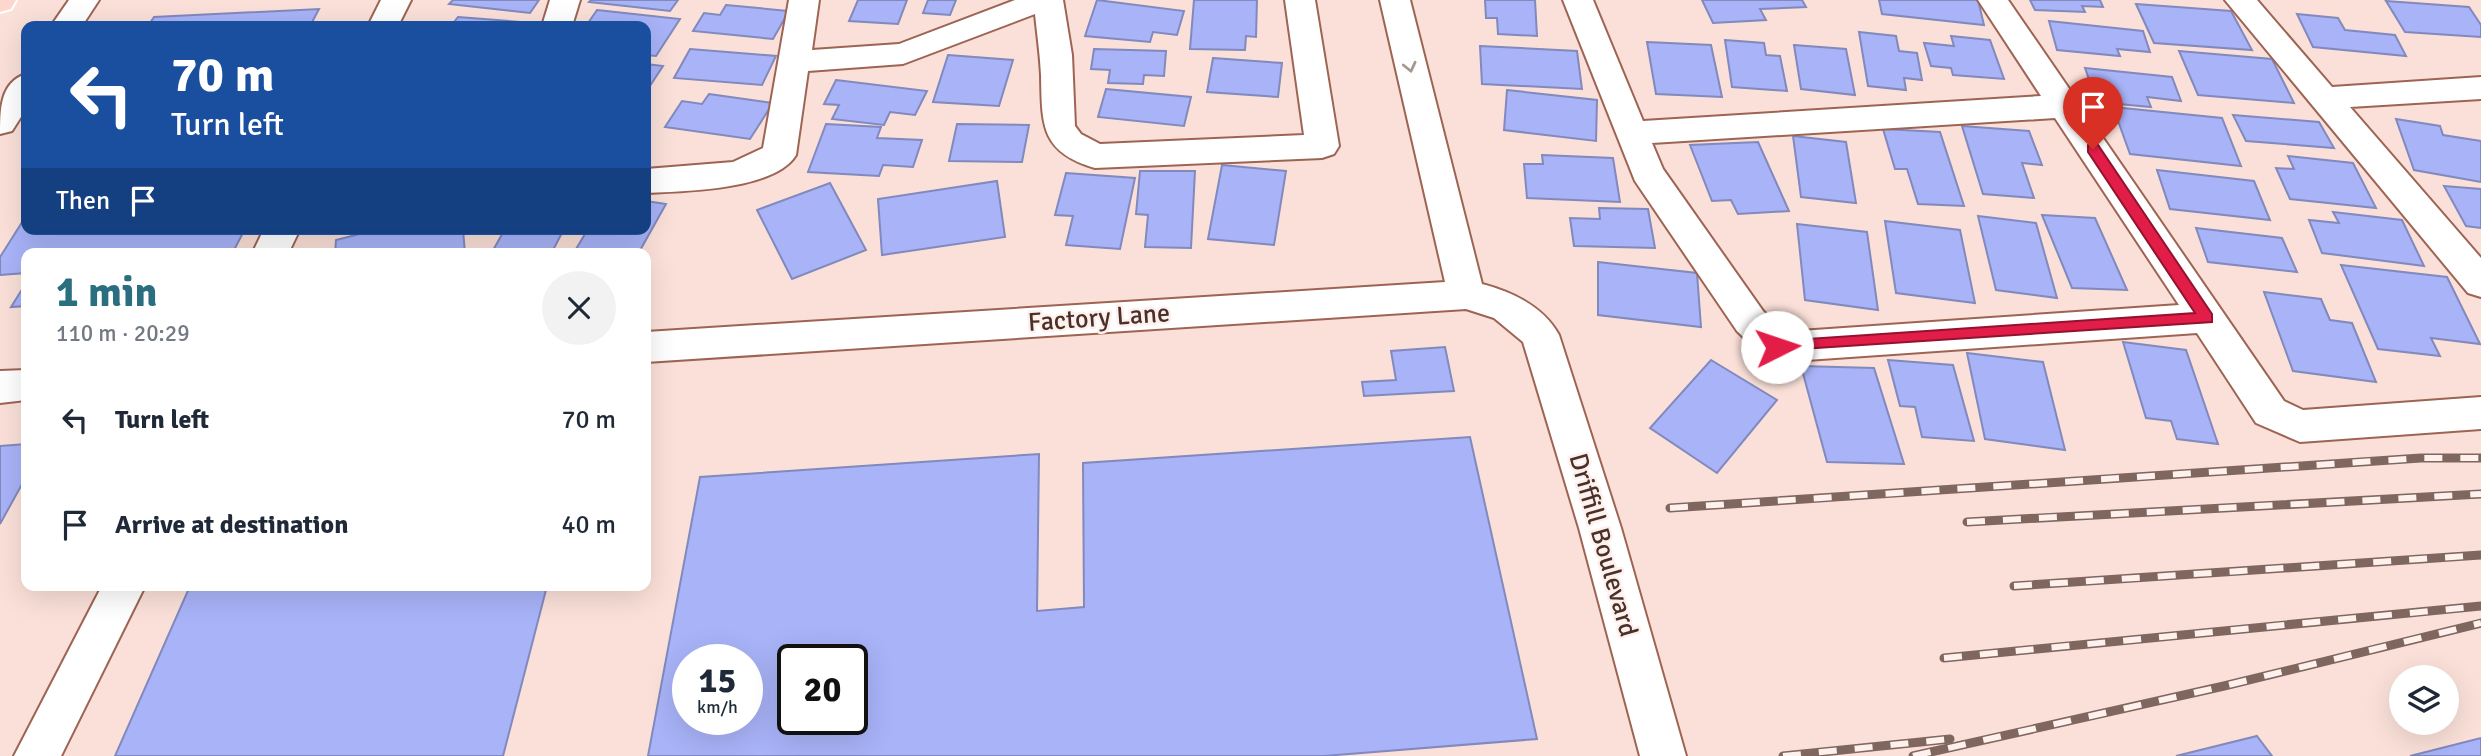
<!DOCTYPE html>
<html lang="en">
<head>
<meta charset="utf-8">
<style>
	body { margin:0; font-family:Signika,sans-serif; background:#f2f2f3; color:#1f2937; height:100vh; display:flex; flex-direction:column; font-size:26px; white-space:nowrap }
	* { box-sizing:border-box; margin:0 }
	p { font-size:23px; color:#747a83 }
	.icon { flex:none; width:38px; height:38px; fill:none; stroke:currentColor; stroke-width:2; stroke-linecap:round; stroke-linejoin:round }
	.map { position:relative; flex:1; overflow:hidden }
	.side { position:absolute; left:21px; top:248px; width:630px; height:343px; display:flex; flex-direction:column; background:#fff; border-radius:14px; box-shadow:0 7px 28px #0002 }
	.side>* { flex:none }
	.guide { position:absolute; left:21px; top:21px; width:630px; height:214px; border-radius:14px; box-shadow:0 7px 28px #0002; background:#1a4fa0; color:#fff; overflow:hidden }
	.controls { position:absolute; left:2389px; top:665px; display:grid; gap:14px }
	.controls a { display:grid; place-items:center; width:70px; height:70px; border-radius:50%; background:#fff; box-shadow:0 7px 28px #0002; font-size:35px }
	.speed { position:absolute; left:672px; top:644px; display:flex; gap:14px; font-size:35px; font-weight:700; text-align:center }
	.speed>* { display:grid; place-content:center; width:91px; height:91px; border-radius:50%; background:#fff; box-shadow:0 7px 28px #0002; line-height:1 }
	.speed small { font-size:18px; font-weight:400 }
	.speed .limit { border:4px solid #111; border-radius:10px; background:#fff; color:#111 }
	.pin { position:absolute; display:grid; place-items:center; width:60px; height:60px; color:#fff; margin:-72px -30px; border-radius:50% 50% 50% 0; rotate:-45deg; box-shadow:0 0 7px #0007 }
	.pin .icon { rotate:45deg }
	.me { position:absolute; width:77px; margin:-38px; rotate:86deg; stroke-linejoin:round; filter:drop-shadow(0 0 5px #0008) }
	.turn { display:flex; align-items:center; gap:24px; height:147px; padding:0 35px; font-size:32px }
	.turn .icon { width:91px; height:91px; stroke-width:2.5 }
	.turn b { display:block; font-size:49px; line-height:60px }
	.then { display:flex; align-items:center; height:66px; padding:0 35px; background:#0003; gap:14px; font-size:26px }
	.round { display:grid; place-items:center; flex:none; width:74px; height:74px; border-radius:37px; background:#f2f2f3 }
	.summary { display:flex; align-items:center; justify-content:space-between; height:119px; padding:0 35px }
	h1 { font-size:42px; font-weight:800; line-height:52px; color:#2a6e7f }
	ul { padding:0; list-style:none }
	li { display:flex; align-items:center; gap:21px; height:105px; padding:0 35px }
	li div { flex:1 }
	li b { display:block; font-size:26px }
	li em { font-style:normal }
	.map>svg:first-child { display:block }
	.building { fill:#a8b3f8; stroke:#8189bd; stroke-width:2; fill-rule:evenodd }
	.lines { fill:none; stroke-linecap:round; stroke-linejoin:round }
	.minor-casing { stroke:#9d6453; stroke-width:4 }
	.major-casing { stroke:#fff; stroke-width:4 }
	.minor { fill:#fff; fill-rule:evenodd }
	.major { fill:#fdd7cd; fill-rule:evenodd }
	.rail-casing { stroke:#7f665e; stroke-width:9 }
	.rail { stroke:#fef0ec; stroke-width:6; stroke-dasharray:18; stroke-linecap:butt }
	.oneway { stroke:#a49894 }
	.route { fill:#e11d48; stroke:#92132f; stroke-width:2 }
	.labels { text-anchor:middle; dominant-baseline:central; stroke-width:5; stroke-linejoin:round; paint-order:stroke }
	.street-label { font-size:26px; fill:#493029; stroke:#fef0ec }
</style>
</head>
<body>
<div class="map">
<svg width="2481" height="756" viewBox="0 0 2481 756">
	<rect width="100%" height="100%" fill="#fae0d8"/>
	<g class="building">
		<polygon points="453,0 539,0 530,13 449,4"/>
		<polygon points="591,0 678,0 670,11 589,2"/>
		<polygon points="858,0 907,0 898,24 849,21"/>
		<polygon points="928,0 956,0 950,15 923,13"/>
		<polygon points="1097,0 1184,11 1177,35 1153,32 1150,42 1085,36"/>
		<polygon points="1194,0 1257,0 1256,37 1246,36 1245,50 1190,49"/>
		<polygon points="1485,0 1535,0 1537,36 1498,34 1497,18 1486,18"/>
		<polygon points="1702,0 1802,0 1806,7 1760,9 1766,20 1713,23"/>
		<polygon points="1879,0 1978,0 1984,25 1882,14"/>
		<polygon points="2030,0 2100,0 2103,7 2082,6 2085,12 2035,10"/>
		<polygon points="2386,1 2469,7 2481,25 2481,37 2405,32"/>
		<polygon points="2136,4 2231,11 2252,50 2154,43"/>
		<polygon points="726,5 789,11 773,39 693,31 704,13 720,15"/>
		<polygon points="319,9 310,26 148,26 154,17"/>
		<polygon points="597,10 680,19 656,56 646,55 646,26 586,26"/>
		<polygon points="2297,14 2338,18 2345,30 2395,35 2406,56 2313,47"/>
		<polygon points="458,17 535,23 533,26 451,26"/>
		<polygon points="2049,21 2143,31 2150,52 2117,49 2120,56 2057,50"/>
		<polygon points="1859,32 1896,36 1899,51 1917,53 1922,80 1904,78 1906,90 1868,86"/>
		<polygon points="1951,36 1990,40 2004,79 1953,75 1951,68 1931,66 1924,43 1954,46"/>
		<polygon points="1725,40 1764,43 1766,55 1780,56 1787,91 1732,87"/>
		<polygon points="1647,42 1711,45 1722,97 1656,94"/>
		<polygon points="1794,45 1846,49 1855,95 1801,89"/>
		<polygon points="1480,46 1577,51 1582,89 1482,84"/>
		<polygon points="690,49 776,56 762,85 674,78"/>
		<polygon points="1094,49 1166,51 1164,76 1144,75 1143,84 1108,83 1110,70 1091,69"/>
		<polygon points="2179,51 2272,59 2294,103 2198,95"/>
		<polygon points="948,55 1013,60 999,106 933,102"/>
		<polygon points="1213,58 1282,63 1278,97 1207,92"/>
		<polygon points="646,64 663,66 646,92"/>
		<polygon points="2085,68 2172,77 2181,101 2147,97 2151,107 2097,102"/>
		<polygon points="836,80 927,91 915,115 890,112 884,125 832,119 839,105 824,104"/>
		<polygon points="1106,89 1191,97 1184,126 1098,117"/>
		<polygon points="1507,90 1597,100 1596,141 1504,130"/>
		<polygon points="709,94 773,103 750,139 665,127 682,101 702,104"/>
		<polygon points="2113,107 2222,118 2241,166 2130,154"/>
		<polygon points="2233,115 2319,122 2334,148 2246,141"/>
		<polygon points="2396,119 2440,126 2443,135 2481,141 2481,182 2414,170"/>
		<polygon points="826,124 881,127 877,138 922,140 913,167 883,165 879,176 808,172"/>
		<polygon points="957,124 1029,125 1022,162 949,161"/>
		<polygon points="1962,126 2029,131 2042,165 2022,163 2034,198 1983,194"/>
		<polygon points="1883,129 1940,132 1964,206 1918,204 1907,169 1895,169"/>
		<polygon points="1793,136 1846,142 1856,203 1801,197"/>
		<polygon points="1758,142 1789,211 1738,214 1731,200 1712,201 1690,145"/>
		<polygon points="1542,155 1613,158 1620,202 1527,198 1524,164 1543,164"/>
		<polygon points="2288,156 2353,163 2376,208 2290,199 2276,168 2294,169"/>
		<polygon points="1222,165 1286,171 1274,245 1208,239"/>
		<polygon points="2157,170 2254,181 2270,220 2170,209"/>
		<polygon points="1140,171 1195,171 1191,248 1145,247 1148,215 1136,214"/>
		<polygon points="1066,173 1135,178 1120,249 1066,245 1073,216 1055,215"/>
		<polygon points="997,181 1005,237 882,255 878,199"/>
		<polygon points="830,183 866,250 792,279 757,210"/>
		<polygon points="2444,186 2481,189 2481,228 2466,226"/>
		<polygon points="646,201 666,204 638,254 573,254 588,229 646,229"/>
		<polygon points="1599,208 1648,209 1655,248 1574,246 1570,218 1600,219"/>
		<polygon points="2333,212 2402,220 2424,266 2322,253 2309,220 2339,223"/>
		<polygon points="2042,215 2095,218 2127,290 2072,288"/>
		<polygon points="26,216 26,229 245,229 232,254 26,254 26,273 0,275 0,257"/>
		<polygon points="1978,216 2036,223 2057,298 1996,290"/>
		<polygon points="1885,221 1960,230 1975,303 1896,293"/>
		<polygon points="1797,224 1867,232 1878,310 1805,300"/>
		<polygon points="2196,228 2282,238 2297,272 2208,262"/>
		<polygon points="379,229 463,229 465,254 335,254 336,240"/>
		<polygon points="505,229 564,229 551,254 492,252"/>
		<polygon points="1598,262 1697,273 1701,327 1598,315"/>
		<polygon points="2341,265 2447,277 2480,344 2431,338 2440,356 2378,349"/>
		<polygon points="26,283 26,306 11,307"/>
		<polygon points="2264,292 2321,299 2330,320 2352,323 2376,382 2293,371"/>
		<polygon points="2123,342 2186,350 2218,444 2177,439 2171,421 2146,418"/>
		<polygon points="1445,347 1454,391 1364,396 1362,382 1396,380 1391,351"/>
		<polygon points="1967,353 2043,362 2065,450 1985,439"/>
		<polygon points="1711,360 1777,400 1717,473 1650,428"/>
		<polygon points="1888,360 1953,365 1974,441 1922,437 1915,407 1900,406"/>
		<polygon points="1801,366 1874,368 1904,464 1827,462"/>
		<path d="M1470,437L1537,739L1324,756H648L700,477L1039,454L1037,611L1084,607L1083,463ZM688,660H747V719H688ZM793,660H852V719H793Z"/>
		<polygon points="26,444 26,477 0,524 0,446"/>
		<polygon points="190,586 547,586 503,756 115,756"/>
		<polygon points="2257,736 2272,756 2176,756"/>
		<polygon points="2481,738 2481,756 2410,756"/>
	</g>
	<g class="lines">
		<g class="minor-casing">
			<g id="minor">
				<polygon points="69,0 99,0 82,26 51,26"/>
				<polygon points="381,0 411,0 398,26 368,26"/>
				<polygon points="550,0 580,0 572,26 542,26"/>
				<path d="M789,0H819L812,50L899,44L1015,0H1063L1072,55L1075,126L1081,134L1100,144L1304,135L1285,0H1315L1339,146L1334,154L1322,158L1095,168C1040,152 1042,124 1041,75C1040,54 1037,34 1035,14L903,64L808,71L796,155C775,190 684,191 646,193V169L733,162L763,148Z"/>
				<path d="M1380,0H1410L1482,284C1512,292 1543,306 1559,335L1621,528L1686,756H1640L1579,528L1523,342L1494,318L1466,309L646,362V332L1445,282Z"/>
				<path d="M1563,0H1593L1643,121L2041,96L1978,0H2008L2284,401L2303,410L2481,397V429L2300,442L2256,423L2197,333L1777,362L1764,357L1737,331L1635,181ZM2055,118L2179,305L1785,332L1763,311L1663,169L1652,143Z"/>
				<polygon points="2225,0 2257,0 2332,87 2481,77 2481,99 2350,107 2481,258 2481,297 2468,293"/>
				<path d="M26,74V109L12,131L0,134C0,110 0,82 26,74Z"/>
				<polygon points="264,229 300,229 288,254 252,254"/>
				<polygon points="26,370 26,400 0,403 0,371"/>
				<polygon points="102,586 145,586 61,756 14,756"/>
			</g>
		</g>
		<g class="major-casing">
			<polygon id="major" points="0,0 16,0 11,9 0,12"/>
		</g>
		<use href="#minor" class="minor"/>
		<use href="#major" class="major"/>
		<g class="rail-casing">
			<g id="rail">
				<polyline points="1670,508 2421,458 2481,458"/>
				<polyline points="1967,522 2481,494"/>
				<polyline points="2014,586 2481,555"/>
				<polyline points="1944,658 2481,606"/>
				<polyline points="1783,756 1950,739"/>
				<polyline points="1913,756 2224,686 2481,623"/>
			</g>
		</g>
		<use href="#rail" class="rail"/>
	</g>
	<defs><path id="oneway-chevron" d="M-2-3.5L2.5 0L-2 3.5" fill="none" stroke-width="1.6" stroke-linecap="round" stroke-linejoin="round" transform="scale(1.75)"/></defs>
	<use class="oneway" href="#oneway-chevron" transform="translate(1410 67) rotate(77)"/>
	<polygon class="route" points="2093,144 2098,145 2212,314 2212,322 1772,351 1772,343 1777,341 2195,313 2088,152 2088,145"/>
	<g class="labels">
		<g class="street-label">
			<text transform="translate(1099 318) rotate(-4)">Factory Lane</text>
			<text transform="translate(1603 545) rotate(74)">Driffill Boulevard</text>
		</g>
	</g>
</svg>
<div class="controls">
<a><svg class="icon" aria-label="layers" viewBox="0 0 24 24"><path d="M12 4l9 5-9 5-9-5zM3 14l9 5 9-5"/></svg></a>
</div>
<div class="speed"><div>15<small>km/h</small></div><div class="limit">20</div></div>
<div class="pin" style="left:2093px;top:149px;background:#d93025"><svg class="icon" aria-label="arrive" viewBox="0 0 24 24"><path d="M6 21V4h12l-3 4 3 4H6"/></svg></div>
<svg class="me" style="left:1777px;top:347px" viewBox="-20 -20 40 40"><circle r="19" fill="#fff"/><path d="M0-13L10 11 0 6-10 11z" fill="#e11d48"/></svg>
<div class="guide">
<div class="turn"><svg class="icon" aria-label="left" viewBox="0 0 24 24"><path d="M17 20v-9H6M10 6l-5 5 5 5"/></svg><div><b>70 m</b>Turn left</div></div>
<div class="then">Then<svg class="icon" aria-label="arrive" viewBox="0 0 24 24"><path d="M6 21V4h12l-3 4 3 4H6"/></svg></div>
</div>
<section class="side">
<div class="summary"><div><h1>1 min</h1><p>110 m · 20:29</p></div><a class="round"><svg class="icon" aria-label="close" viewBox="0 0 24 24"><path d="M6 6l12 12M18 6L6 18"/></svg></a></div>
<ul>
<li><svg class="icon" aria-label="left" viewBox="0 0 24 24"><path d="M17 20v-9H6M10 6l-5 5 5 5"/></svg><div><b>Turn left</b></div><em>70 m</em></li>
<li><svg class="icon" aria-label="arrive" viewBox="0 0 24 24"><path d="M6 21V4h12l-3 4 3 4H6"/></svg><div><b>Arrive at destination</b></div><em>40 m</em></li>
</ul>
</section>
</div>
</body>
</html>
